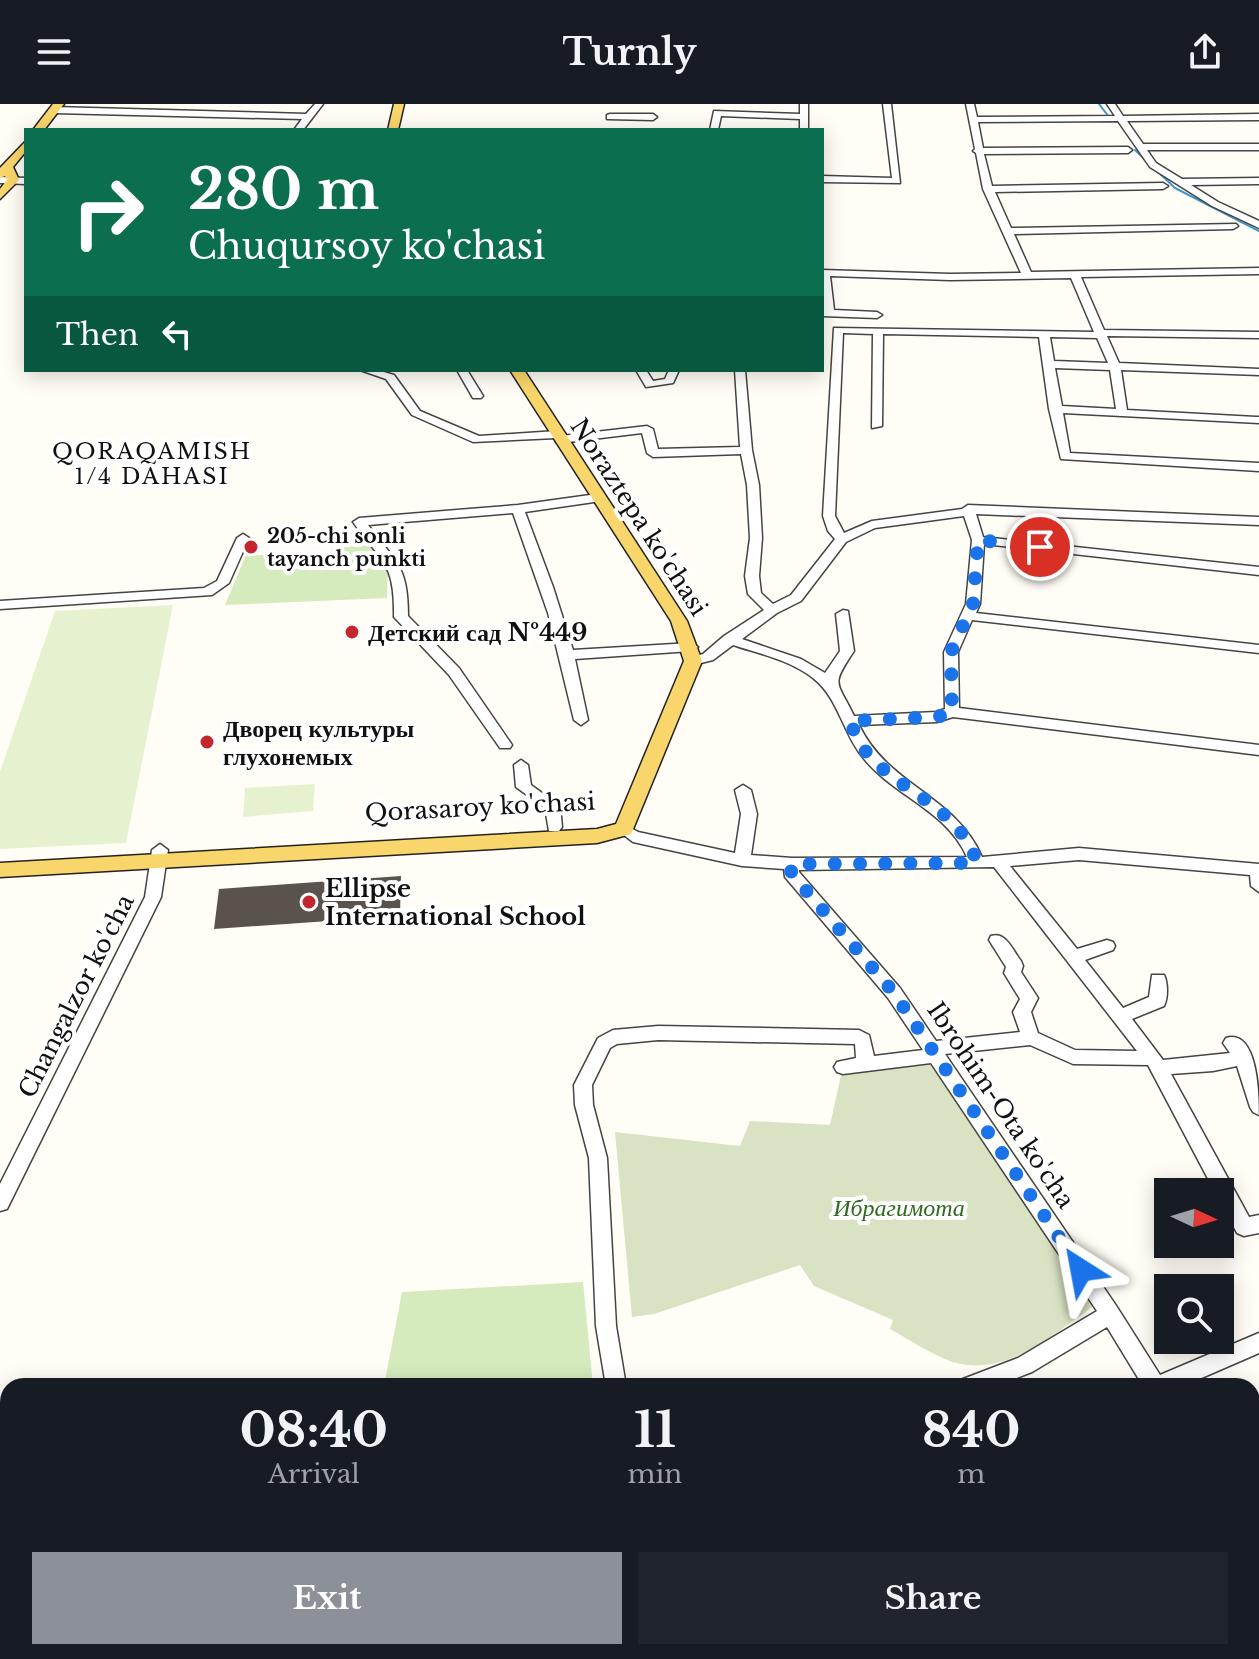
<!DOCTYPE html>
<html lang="en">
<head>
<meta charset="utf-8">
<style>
	body { margin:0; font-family:"Libre Baskerville",serif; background:#20242c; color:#f1f3f6; height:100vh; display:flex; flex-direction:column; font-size:30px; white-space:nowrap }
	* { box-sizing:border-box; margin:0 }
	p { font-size:26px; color:#9ea1a6 }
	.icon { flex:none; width:44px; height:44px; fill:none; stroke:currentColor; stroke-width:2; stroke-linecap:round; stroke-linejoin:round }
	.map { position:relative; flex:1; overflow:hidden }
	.panel { position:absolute; left:0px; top:1274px; width:1260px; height:282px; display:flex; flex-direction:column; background:#171b24; border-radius:24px 24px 0 0; box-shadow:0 4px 20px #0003 }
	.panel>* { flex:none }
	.banner { position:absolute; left:24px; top:24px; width:800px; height:244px; border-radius:0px; box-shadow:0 4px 20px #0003; background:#0b6e4f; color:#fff; overflow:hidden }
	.needle { width:52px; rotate:94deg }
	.fabs { position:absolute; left:1154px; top:1074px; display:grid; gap:16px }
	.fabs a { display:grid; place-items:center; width:80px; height:80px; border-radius:0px; background:#171b24; box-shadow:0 4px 20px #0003; font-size:40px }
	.pin { position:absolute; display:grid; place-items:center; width:68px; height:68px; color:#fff; margin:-34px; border:4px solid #fff; border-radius:50%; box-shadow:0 2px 8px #0007 }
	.me { position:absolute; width:88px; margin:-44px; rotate:326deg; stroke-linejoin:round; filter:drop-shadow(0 0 6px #0008) }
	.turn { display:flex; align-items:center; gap:28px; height:168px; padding:0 32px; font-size:36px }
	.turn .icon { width:104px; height:104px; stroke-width:2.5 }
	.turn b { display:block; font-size:56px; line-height:68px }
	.then { display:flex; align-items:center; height:76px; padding:0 32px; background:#0003; gap:16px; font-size:30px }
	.eta { display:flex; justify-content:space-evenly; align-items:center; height:136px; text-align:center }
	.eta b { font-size:48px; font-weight:800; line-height:56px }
	.primary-button { display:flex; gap:16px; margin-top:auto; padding:16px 32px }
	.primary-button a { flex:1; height:92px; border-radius:0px; background:#8c9099; color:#fff; font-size:32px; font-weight:800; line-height:92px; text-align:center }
	.primary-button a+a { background:#20242c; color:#f1f3f6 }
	header { display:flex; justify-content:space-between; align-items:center; height:104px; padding:0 32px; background:#171b24; font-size:36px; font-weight:800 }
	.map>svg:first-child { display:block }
	.green { fill:#d5ebbd }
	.cemetery { fill:#d9e3c4 }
	.pitch { fill:#e6f2cf }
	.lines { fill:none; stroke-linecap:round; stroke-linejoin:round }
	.stream { stroke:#3f96cf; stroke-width:2 }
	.building { fill:#5a524d }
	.minor-casing { stroke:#444; stroke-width:3 }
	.major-casing { stroke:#222; stroke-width:3 }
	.minor { fill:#fff; fill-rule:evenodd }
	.major { fill:#f9d66b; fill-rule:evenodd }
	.route { stroke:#1a73e8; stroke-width:14; stroke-dasharray:0 25.2 }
	.poi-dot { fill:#c4262e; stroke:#fff; stroke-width:3 }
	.labels { text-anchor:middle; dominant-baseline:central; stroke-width:8; stroke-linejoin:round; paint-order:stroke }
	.far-poi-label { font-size:20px; font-weight:bold; fill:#111; stroke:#fff; text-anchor:start }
	.far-neighbourhood-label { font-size:22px; letter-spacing:2px; fill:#111; stroke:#fff }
	.street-label { font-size:24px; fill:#111; stroke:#fff }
	.poi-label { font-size:24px; font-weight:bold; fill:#111; stroke:#fff; text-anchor:start }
	.park-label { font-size:24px; font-style:italic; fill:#2f6b1f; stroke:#fff }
</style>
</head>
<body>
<header><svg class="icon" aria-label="menu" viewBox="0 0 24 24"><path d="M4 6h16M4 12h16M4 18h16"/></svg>Turnly<svg class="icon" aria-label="share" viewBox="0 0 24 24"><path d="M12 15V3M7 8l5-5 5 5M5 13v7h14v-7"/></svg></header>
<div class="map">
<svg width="1259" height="1555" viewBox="0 0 1259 1555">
	<rect width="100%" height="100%" fill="#fffdf5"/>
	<g class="green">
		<polygon points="360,431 388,458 387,494 225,501 246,451 330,452 333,439"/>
		<polygon points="583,1178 593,1282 384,1282 402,1188"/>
	</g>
	<path class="cemetery" d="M931,958L1095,1201C1053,1231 1000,1279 945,1255C926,1247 908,1235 890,1225L893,1216L814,1182L800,1161L654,1210L632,1213L615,1028L740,1042L750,1017L830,1021L841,971Z"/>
	<g class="pitch">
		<polygon points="173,501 126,739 0,745 0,668 55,507"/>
		<polygon points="315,680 313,707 243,713 245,684"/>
	</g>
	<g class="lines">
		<g class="stream">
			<polyline points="1099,0 1109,13"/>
			<polyline points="1135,46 1175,84 1259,127"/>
		</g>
	</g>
	<polygon class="building" points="401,772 400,812 214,825 219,785"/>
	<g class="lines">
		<g class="minor-casing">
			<g id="minor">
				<polygon points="315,0 323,0 303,26 294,26 302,15 54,9 50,6 54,3 306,10"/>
				<polygon points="800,0 808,0 808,26 800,26 800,15 721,12 718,26 710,26 714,7 800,10"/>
				<polygon points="883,0 891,0 900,79 822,78 822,72 892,74"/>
				<path d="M966,0H974L977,13L1115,12L1107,0H1115L1123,12L1259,10V16L1127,17L1143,40H1259V46H1147L1156,59L1182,75L1259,74V80L1191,81L1218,98L1259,117V124L1212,102L1150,63L1118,17L978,18L983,44L1128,43L1132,46L1128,49L984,50L992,82L1163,79L1168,82L1163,85L995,88L1011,124L1236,120L1238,122L1233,125L1014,130L1031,168L1259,164V170L1081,173L1104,226L1259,228V234L1107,232L1119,259L1259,265V271L1121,266L1127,306L1256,313H1259V319L1063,309L1070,349L1259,359V367L1061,355L1049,305L1039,233L883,230L882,322L872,324L873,230L843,229L835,412L844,429L872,417L962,405L968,401L1259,413V421L976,410L983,433L1259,463V471L984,440L980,500L976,509L1259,541V549L972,516L958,548L959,604L1259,641V651L953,613L937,618L859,621C888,682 955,691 982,753L1079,744L1259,760V788L1251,782L1250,771L1079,756L1010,762L1077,845L1107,836L1113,838L1115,842L1113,846L1085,856L1123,904L1149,893L1152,871H1164C1168,879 1168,894 1164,902L1132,915L1163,956L1230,949L1223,939L1226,934C1258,924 1259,992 1259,1011L1253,1008L1250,1003L1237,962L1213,967L1171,970L1249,1113L1259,1111V1129L1244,1132L1237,1129L1220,1097V1088H1215L1148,961L1073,960L1030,941L945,950L1117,1203L1160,1271L1259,1229V1249L1183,1282H1143L1107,1223L1032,1268L996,1282H960L963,1275L1018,1254L1097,1207L931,959L843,970L837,968L834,963L837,958L856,954L855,940L658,936L617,940L610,944L592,981L593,1001L607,1054L616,1222L626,1282H606L596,1222L589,1054L575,1001L574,981L598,934L613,926L658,922L859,926L869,931L874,952L923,946L888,894L785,773L784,765L742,762L633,738L616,725L619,721L624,720L638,728L735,749L741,710L735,686L743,681L751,686L757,710L751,751L792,754L967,753C947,707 896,693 865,656C843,631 839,594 813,574C790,556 760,550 733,541L713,556L693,561L686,557L688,554L703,550L724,532L764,506L748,490L745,472L750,434L747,381L741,350L653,353L647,349L642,329L560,339L556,338V334L473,338L412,311L386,275L360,266H377L394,271L420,307L479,332L557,327L561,328V332L647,322L653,325L658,345L740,343L735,266H745L752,346L759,381L762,434L759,472L761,489L773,500L791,491L835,435L828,427L823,412L834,224L1094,228L1071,174L950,176L830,172L834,206L877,208L882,211L877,214L822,212V166L950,170L1021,169L983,85L976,49L973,47L975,45ZM1050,233L1097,234L1108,259L1054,257ZM1055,264L1110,266L1116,305L1062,302ZM964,412L972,436L966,500L944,548L945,605L936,608L854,612C837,576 830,583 854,547L848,507L843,506L836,510L840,547L825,569L801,555L742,535L777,509L801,497L846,438L875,424ZM994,763L1137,947L1075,946L1038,929L1031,908L1038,894L1021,868L1023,862L1021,857C1013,847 1006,827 991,832L989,836L1006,863L1004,869L1020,895L1013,908L1020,928L936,937L900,884L799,768V766Z"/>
				<polygon points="610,10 653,10 657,13 653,16 607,15 607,11"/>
				<polygon points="0,73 26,74 26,80 0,79"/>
				<polygon points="457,266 467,266 483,292 481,294 473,294"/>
				<polygon points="636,266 646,266 653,277 665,275 669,266 679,266 673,279 646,283"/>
				<path d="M597,390L603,394L601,397L525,408L553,483L573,546L691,539L698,543L691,547L575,555L588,616L581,621L574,616L548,509L513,409L368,421C396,459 408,461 408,512L459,564L512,641L510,644H500L449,571L394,513C395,458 382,459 353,418L359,414L518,401Z"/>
				<polygon points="243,430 249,434 229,479 212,491 0,505 0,497 204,484 217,477 237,434"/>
				<polygon points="521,656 528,661 531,681 560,702 562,723 559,727 549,727 545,704 516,683 514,661"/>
				<polygon points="160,740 168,746 161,793 7,1105 0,1107 0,1080 145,793 152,746"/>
				<polygon points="1252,1419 1259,1422 1259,1452 1252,1449"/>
			</g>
		</g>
		<g class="major-casing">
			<g id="major">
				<polygon points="53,0 64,0 44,26 33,26"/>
				<polygon points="394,0 404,0 398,26 388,26"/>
				<polygon points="26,37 26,47 13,63 19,76 0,95 0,85 7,76 5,72 0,74 0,64"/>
				<polygon points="510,266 524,266 687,517 702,557 631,730 597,739 0,773 0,759 597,725 616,720 684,557 671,517"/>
			</g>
		</g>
		<use href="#minor" class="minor"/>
		<use href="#major" class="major"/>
	</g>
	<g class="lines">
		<path class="route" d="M1040,443L978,436L973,500L951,548L952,608L937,613L849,617C856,630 862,645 872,655C907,690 961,707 977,759L792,760L791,769L894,889L1081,1166"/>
	</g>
	<g class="poi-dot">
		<circle cx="251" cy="443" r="8"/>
		<circle cx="352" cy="528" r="8"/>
		<circle cx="207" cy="638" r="8"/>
		<circle cx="309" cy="798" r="8"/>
	</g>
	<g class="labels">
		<g class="far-poi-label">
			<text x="267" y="432">205-chi sonli<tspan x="267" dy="23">tayanch punkti</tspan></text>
		</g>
		<g class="far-neighbourhood-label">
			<text x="152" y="347">QORAQAMISH<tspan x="152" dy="25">1/4 DAHASI</tspan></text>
		</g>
		<g class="street-label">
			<text transform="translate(639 413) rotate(57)">Noraztepa ko'chasi</text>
			<text transform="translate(480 703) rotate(-3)">Qorasaroy ko'chasi</text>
			<text transform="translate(76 892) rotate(-63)">Changalzor ko'cha</text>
			<text transform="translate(1001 1001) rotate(56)">Ibrohim-Ota ko'cha</text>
		</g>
		<g class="poi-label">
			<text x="368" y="528">Детский сад №449</text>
			<text x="223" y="624">Дворец культуры<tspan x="223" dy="28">глухонемых</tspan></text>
			<text x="325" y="784">Ellipse<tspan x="325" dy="28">International School</tspan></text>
		</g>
		<g class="park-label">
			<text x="899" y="1103">Ибрагимота</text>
		</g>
	</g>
</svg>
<div class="fabs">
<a><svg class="needle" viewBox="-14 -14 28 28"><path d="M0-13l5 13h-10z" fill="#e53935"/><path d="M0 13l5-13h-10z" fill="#9ea1a6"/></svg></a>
<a><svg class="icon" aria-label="search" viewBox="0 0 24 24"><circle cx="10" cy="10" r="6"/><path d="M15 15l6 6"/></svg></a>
</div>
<div class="pin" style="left:1040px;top:443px;background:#d93025"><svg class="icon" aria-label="arrive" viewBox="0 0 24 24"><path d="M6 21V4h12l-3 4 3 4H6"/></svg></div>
<svg class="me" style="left:1081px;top:1166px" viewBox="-20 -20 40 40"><path d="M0-17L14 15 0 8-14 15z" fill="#1a73e8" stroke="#fff" stroke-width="4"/></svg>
<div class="banner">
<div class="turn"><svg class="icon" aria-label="right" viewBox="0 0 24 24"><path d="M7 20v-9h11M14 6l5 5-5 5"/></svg><div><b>280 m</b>Chuqursoy ko'chasi</div></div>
<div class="then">Then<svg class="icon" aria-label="left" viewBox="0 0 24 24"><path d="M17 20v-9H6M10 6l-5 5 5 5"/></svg></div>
</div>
<section class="panel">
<div class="eta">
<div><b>08:40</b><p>Arrival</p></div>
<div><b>11</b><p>min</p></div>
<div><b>840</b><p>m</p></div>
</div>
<div class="primary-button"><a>Exit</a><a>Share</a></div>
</section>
</div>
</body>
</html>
